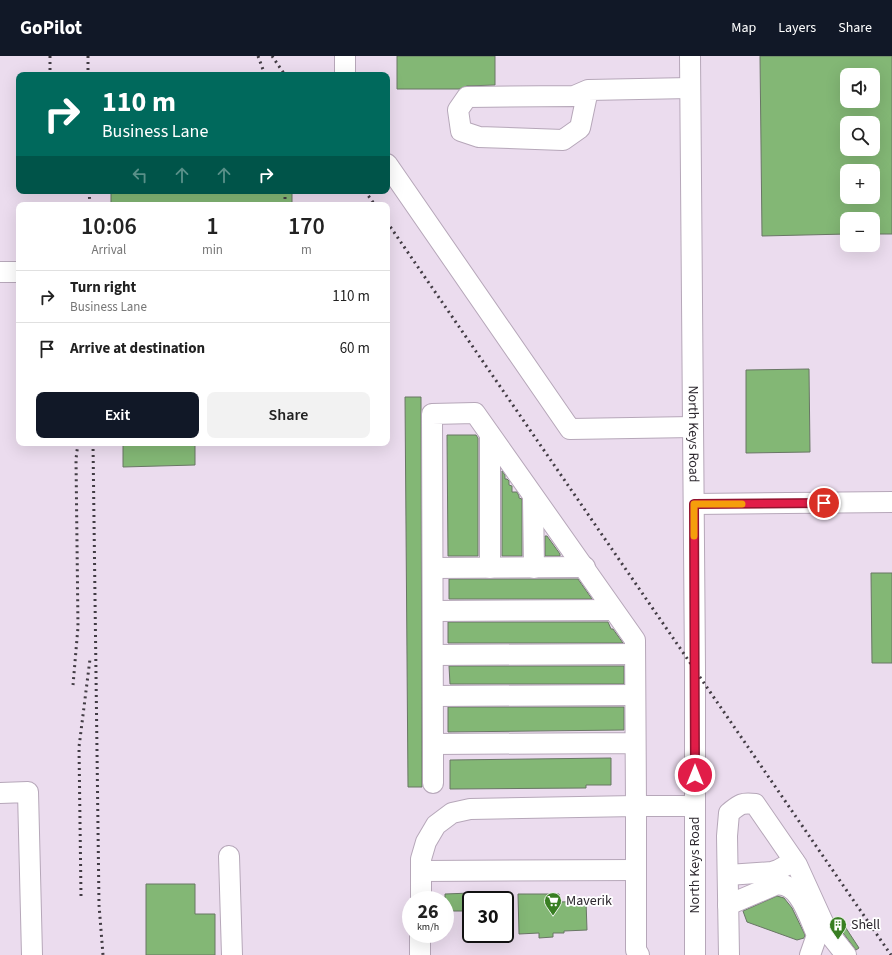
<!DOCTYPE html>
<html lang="en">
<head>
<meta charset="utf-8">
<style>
	body { margin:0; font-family:"Source Sans 3",sans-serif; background:#f2f2f2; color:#222; height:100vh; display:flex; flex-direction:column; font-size:15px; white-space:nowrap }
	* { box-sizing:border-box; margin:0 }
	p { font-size:13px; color:#767676 }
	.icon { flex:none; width:22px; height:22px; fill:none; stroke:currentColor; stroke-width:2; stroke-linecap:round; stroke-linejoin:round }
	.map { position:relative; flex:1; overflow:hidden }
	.sheet { position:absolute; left:16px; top:146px; width:374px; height:244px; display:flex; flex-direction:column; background:#fff; border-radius:8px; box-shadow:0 4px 16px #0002 }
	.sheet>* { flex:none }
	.top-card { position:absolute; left:16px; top:16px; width:374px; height:122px; border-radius:8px; box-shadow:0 4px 16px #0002; background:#00695c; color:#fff; overflow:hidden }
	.tools { position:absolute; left:840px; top:12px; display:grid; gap:8px }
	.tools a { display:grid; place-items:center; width:40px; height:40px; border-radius:8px; background:#fff; box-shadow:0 4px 16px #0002; font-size:20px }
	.speed { position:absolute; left:402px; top:835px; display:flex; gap:8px; font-size:20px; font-weight:700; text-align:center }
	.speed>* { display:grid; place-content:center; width:52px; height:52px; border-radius:50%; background:#fff; box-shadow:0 4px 16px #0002; line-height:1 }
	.speed small { font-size:10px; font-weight:400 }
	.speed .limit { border:2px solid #111; border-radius:6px; background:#fff; color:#111 }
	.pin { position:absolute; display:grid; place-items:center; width:34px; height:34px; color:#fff; margin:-17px; border:2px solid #fff; border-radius:50%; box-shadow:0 1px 4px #0007 }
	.me { position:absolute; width:44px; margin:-22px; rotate:0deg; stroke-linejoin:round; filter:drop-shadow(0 0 3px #0008) }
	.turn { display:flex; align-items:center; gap:14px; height:84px; padding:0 20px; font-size:18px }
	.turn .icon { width:52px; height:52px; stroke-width:2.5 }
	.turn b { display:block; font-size:28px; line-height:34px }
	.lanes { display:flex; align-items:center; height:38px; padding:0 20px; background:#0003; justify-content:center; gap:20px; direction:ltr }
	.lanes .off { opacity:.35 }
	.eta { display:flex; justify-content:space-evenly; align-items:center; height:68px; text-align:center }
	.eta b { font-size:24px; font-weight:600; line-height:28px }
	.primary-button { display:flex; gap:8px; margin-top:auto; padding:8px 20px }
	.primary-button a { flex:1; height:46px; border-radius:8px; background:#111827; color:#fff; font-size:16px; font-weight:600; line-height:46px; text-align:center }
	.primary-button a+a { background:#f2f2f2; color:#222 }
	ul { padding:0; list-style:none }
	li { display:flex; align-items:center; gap:12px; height:52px; padding:0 20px; border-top:1px solid #e0e0e0 }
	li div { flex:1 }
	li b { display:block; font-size:15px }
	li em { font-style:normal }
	header { display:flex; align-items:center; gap:24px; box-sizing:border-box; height:56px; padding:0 20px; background:#111827; color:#fff }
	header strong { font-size:19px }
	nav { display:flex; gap:22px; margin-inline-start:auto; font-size:14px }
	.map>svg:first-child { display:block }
	.building { fill:#83b775; stroke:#697665; fill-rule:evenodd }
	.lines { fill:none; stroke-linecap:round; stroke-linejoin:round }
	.minor-casing { stroke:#b6a7b9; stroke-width:22 }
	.minor { stroke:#fff; stroke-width:20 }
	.rail { stroke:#423c44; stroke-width:3; stroke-dasharray:2 4; stroke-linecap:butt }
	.route-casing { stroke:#92132f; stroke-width:10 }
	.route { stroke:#e11d48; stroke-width:7 }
	.slow { stroke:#f59e0b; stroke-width:7 }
	.labels { text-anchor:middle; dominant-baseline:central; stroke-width:3.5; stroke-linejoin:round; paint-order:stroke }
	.street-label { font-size:14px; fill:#2c272e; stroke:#fff }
	.poi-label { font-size:14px; fill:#2c272e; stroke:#fff; text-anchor:start }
</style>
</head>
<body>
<header>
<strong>GoPilot</strong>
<nav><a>Map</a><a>Layers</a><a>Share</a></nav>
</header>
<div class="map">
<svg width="892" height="899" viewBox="0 0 892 899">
	<rect width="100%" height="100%" fill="#ebdcee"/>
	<g class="building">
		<polygon points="397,0 495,0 495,29 467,30 459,33 397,33"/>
		<path d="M760,0H892V178H873V163H847V178L762,180ZM847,19H873V45H847ZM847,67H873V93H847ZM847,115H873V141H847Z"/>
		<rect x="111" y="135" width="181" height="14"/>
		<polygon points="809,313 810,396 746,397 746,314"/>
		<polygon points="405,341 421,341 422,731 408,731"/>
		<polygon points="447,379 476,379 478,382 478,500 448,500"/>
		<polygon points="123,387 195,387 195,409 123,411"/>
		<polygon points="502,415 505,419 505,423 507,423 509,425 509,429 512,430 512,436 517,436 519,440 519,442 522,443 522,500 502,500"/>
		<polygon points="545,480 547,480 560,498 560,500 545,500"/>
		<polygon points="871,517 892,517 892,607 872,607"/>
		<polygon points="449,523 578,523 592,543 449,543"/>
		<polygon points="448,566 608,566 611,573 613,573 623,587 448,587"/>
		<polygon points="449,610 624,610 624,628 450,628"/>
		<polygon points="448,651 624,651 624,674 448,676"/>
		<polygon points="611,702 611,729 586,729 586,732 450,733 450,704"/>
		<polygon points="146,828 195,828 195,858 215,858 215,899 146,899"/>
		<polygon points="471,837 471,855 445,855 445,838"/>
		<polygon points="518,838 559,838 560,846 586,845 587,874 564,875 564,877 553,877 553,881 539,882 539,877 519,878"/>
		<polygon points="777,840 784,842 792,852 805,879 804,882 797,884 747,866 743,855"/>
		<polygon points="842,866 859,892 856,894 837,869"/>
	</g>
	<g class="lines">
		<g class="minor-casing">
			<g id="minor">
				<polyline points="345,0 345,19"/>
				<path id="s1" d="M690,0L695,612V899"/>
				<polyline points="588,34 580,72 563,84 479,81 461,75 458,54 467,41 574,40 588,34 690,32"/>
				<polyline points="387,108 570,373 693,371"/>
				<polyline points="0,216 19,216"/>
				<polyline points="490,379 490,512"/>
				<polyline points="533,442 534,512"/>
				<polyline points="694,448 892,446"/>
				<polyline points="433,512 585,511"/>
				<polyline points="433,555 613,554"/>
				<polyline points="433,599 635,598"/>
				<polyline points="433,640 635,639"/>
				<polyline points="635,687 433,688 432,358 475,357 635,584 636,750 695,750"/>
				<polyline points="433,688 433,727"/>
				<polyline points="0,737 28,736 32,899"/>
				<polyline points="229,800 232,899"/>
				<polyline points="421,815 636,814"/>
				<polyline points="728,819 772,816 778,814 794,805"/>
				<polyline points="421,844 421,803 426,786 436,769 452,757 470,753 636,750 636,894 639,899"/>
				<path d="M728,849L775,829C799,824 809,862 817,879L810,899"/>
				<polyline points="420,899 420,878"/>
				<path d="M729,899L727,780L729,757C739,749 741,746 755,748L797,809L827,875L846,899"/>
			</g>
		</g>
		<use href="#minor" class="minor"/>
		<g class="rail">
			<polyline points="50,0 50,19"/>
			<polyline points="88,0 88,19"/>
			<polyline points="258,0 265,19"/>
			<polyline points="272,0 285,19"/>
			<polyline points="89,135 90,149"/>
			<polyline points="285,135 285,149"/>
			<polyline points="365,135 375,149"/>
			<polyline points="387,166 891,899"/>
			<polyline points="93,387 99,849 103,899"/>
			<polyline points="73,629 78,571 76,403 78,387"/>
			<polyline points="81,840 79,691 90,603"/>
		</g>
	</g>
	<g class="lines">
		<g class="route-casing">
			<polyline id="route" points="695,719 694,448 824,447"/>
		</g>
		<use href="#route" class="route"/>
		<polyline class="slow" points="694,480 694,448 742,448"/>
	</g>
	<defs>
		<g id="supermarket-pin" transform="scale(0.9)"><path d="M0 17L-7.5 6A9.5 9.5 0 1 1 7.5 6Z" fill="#387e22" stroke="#fff"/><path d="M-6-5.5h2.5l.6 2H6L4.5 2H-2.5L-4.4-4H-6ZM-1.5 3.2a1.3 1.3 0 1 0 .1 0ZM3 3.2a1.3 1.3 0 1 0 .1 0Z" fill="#fff"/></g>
		<g id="building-pin" transform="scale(0.9)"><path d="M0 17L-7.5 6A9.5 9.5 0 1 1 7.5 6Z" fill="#387e22" stroke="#fff"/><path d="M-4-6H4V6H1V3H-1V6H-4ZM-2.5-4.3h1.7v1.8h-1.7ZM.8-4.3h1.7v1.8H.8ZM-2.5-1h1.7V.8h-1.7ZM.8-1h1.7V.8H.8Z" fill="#fff"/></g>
	</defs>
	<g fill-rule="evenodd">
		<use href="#supermarket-pin" x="553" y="845"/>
		<use href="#building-pin" x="838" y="869"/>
	</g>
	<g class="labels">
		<g class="street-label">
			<text stroke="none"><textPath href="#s1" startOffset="378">North Keys Road</textPath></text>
			<text transform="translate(695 809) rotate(-90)">North Keys Road</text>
		</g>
		<g class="poi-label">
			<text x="566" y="845">Maverik</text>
			<text x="851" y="869">Shell</text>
		</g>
	</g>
</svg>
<div class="tools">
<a><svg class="icon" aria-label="sound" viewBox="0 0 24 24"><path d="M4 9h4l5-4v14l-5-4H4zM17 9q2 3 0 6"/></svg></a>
<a><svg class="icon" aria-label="search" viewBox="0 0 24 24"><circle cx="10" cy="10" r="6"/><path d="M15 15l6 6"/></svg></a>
<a>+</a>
<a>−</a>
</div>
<div class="speed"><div>26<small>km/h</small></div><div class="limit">30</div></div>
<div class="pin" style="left:824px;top:447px;background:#d93025"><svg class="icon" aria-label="arrive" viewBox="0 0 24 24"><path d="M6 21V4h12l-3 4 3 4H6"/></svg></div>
<svg class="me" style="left:695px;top:719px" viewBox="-20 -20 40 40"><circle r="17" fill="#e11d48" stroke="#fff" stroke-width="3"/><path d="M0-11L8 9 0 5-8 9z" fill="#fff"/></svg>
<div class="top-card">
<div class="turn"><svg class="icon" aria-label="right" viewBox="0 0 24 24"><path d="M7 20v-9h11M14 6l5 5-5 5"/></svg><div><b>110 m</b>Business Lane</div></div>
<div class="lanes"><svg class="icon off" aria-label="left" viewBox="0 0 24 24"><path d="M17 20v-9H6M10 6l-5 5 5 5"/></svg><svg class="icon off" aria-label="ahead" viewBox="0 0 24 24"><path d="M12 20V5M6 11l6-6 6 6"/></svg><svg class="icon off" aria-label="ahead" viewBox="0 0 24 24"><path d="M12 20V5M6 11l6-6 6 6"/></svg><svg class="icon" aria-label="right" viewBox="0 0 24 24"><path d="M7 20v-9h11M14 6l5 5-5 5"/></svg></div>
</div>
<section class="sheet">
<div class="eta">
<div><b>10:06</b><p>Arrival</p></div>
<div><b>1</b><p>min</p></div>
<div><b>170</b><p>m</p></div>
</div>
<ul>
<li><svg class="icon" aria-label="right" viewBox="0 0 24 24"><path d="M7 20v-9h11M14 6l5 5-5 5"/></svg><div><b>Turn right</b><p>Business Lane</p></div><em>110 m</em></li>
<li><svg class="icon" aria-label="arrive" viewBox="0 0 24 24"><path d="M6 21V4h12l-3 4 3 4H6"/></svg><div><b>Arrive at destination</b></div><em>60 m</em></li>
</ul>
<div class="primary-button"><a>Exit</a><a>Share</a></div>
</section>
</div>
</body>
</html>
